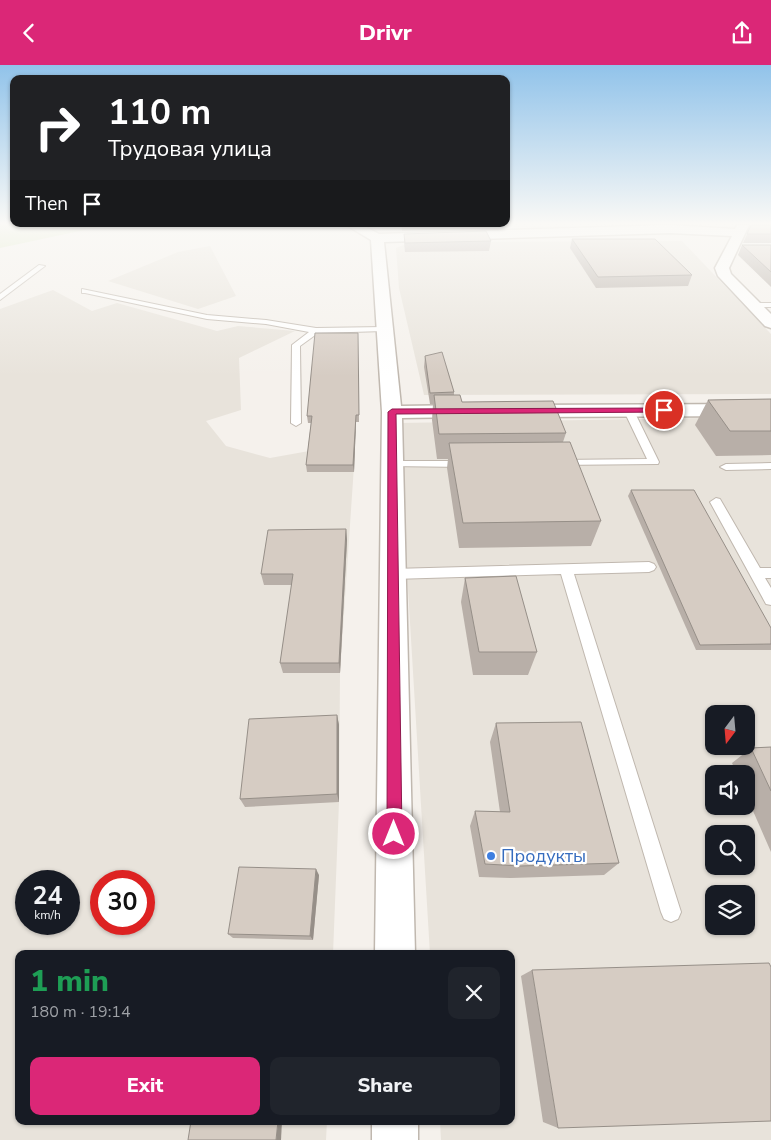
<!DOCTYPE html>
<html lang="en">
<head>
<meta charset="utf-8">
<style>
	body { margin:0; font-family:"Nunito Sans",sans-serif; background:#20242c; color:#f1f3f6; height:100vh; display:flex; flex-direction:column; font-size:19px; white-space:nowrap }
	* { box-sizing:border-box; margin:0 }
	p { font-size:16px; color:#9ea1a6 }
	.icon { flex:none; width:28px; height:28px; fill:none; stroke:currentColor; stroke-width:2; stroke-linecap:round; stroke-linejoin:round }
	.map { position:relative; flex:1; overflow:hidden }
	.details { position:absolute; left:15px; top:885px; width:500px; height:175px; display:flex; flex-direction:column; background:#171b24; border-radius:10px; box-shadow:0 1px 4px #0004 }
	.details>* { flex:none }
	.hud { position:absolute; left:10px; top:10px; width:500px; height:152px; border-radius:10px; box-shadow:0 1px 4px #0004; background:#202124; color:#fff; overflow:hidden }
	.needle { width:32px; rotate:196deg }
	.controls { position:absolute; left:705px; top:640px; display:grid; gap:10px }
	.controls a { display:grid; place-items:center; width:50px; height:50px; border-radius:10px; background:#171b24; box-shadow:0 1px 4px #0004; font-size:25px }
	.speed { position:absolute; left:15px; top:805px; display:flex; gap:10px; font-size:25px; font-weight:700; text-align:center }
	.speed>* { display:grid; place-content:center; width:65px; height:65px; border-radius:50%; background:#171b24; box-shadow:0 1px 4px #0004; line-height:1 }
	.speed small { font-size:12px; font-weight:400 }
	.speed .limit { border:8px solid #d22; background:#fff; color:#111 }
	.pin { position:absolute; display:grid; place-items:center; width:42px; height:42px; color:#fff; margin:-21px; border:2px solid #fff; border-radius:50%; box-shadow:0 1px 5px #0007 }
	.me { position:absolute; width:55px; margin:-28px; rotate:0deg; stroke-linejoin:round; filter:drop-shadow(0 0 4px #0008) }
	.turn { display:flex; align-items:center; gap:18px; height:105px; padding:0 15px; font-size:22px }
	.turn .icon { width:65px; height:65px; stroke-width:2.5 }
	.turn b { display:block; font-size:35px; line-height:42px }
	.then { display:flex; align-items:center; height:48px; padding:0 15px; background:#0003; gap:10px; font-size:19px }
	.round { display:grid; place-items:center; flex:none; width:52px; height:52px; border-radius:10px; background:#20242c }
	.headline { display:flex; align-items:center; justify-content:space-between; height:85px; padding:0 15px }
	h1 { font-size:30px; font-weight:800; line-height:38px; color:#1e9e55 }
	.button { display:flex; gap:10px; margin-top:auto; padding:10px 15px }
	.button a { flex:1; height:58px; border-radius:10px; background:#db2777; color:#fff; font-size:20px; font-weight:800; line-height:58px; text-align:center }
	.button a+a { background:#20242c; color:#f1f3f6 }
	header { display:flex; justify-content:space-between; align-items:center; height:65px; padding:0 15px; background:#db2777; color:#fff; font-size:22px; font-weight:800 }
	.map>svg:first-child { display:block }
	.residential { fill:#e8e3db; fill-rule:evenodd }
	.green { fill:#d6e5b9 }
	.lines { fill:none; stroke-linecap:round; stroke-linejoin:round }
	.service-casing { stroke:#c0b8af; stroke-width:2 }
	.minor-casing { stroke:#c0b8af; stroke-width:3 }
	.service { fill:#fff; fill-rule:evenodd }
	.minor { fill:#fff; fill-rule:evenodd }
	.wall { fill:#b8afa8 }
	.shaded-wall { fill:#968f88 }
	.building { fill:#d6ccc3; stroke:#968f88 }
	.route { fill:#db2777; stroke:#8e194d }
	.shop-dot { fill:#3f7fe0; stroke:#fff; stroke-width:2 }
	.labels { text-anchor:middle; dominant-baseline:central; stroke-width:4.5; stroke-linejoin:round; paint-order:stroke }
	.near-shop-label { font-size:18px; fill:#366cbe; stroke:#fff; text-anchor:start }
</style>
</head>
<body>
<header><svg class="icon" aria-label="back" viewBox="0 0 24 24"><path d="M15 5l-7 7 7 7"/></svg>Drivr<svg class="icon" aria-label="share" viewBox="0 0 24 24"><path d="M12 15V3M7 8l5-5 5 5M5 13v7h14v-7"/></svg></header>
<div class="map">
<svg width="771" height="1075" viewBox="0 0 771 1075">
	<rect width="100%" height="100%" fill="#f5f1ec"/>
	<g class="residential">
		<polygon points="682,176 771,269 771,329 424,330 399,223 396,183 411,177"/>
		<polygon points="210,181 236,231 198,244 108,216 178,187"/>
		<path d="M53,225L92,246L117,238L217,266L238,261L295,266L239,293L241,345L206,356L226,381L270,393L309,386H355L340,608L339,737L333,889H19V1056H327L326,1075H0V244ZM26,816H69V859H26ZM101,816H144V859H101Z"/>
		<path d="M771,352V1075H441L440,1056H511V889H430L398,358ZM714,649H746V681H714ZM714,709H746V741H714ZM714,769H746V801H714ZM714,829H746V861H714Z"/>
	</g>
	<polygon class="green" points="0,160 108,160 0,183"/>
	<g class="lines">
		<g class="service-casing">
			<g id="service">
				<polygon points="39,200 45,201 0,235 0,229"/>
				<polygon points="82,224 207,250 266,255 316,263 384,262 388,264 384,266 318,268 300,281 301,358 296,361 291,358 292,280 309,267 266,259 207,254 85,228 82,228"/>
				<polygon points="751,238 771,238 771,242 754,242 750,240"/>
				<polygon points="629,343 634,346 659,397 658,399 556,400 555,398 560,395 647,394 624,346"/>
				<polygon points="392,396 466,396 471,399 466,402 388,401 387,399 388,397"/>
				<polygon points="771,398 771,404 726,405 720,402 726,399"/>
				<polygon points="716,433 720,434 760,503 771,503 771,513 765,513 771,523 771,540 766,539 710,437"/>
				<polygon points="649,497 654,499 656,502 654,505 649,507 574,509 681,847 678,854 671,857 664,854 661,847 561,509 393,514 388,512 386,509 388,506 393,504"/>
			</g>
		</g>
		<g class="minor-casing">
			<g id="minor">
				<polygon points="346,160 362,160 379,169 670,160 735,164 737,160 749,160 729,203 731,209 771,249 771,263 765,261 718,211 715,203 732,171 670,168 384,177 401,341 468,340 475,342 477,346 475,350 468,352 402,353 415,889 375,889 382,347 371,175"/>
				<polygon points="771,339 771,351 522,352 515,350 513,346 515,342 522,340"/>
				<rect x="372" y="1056" width="46" height="19"/>
			</g>
		</g>
		<use href="#service" class="service"/>
		<use href="#minor" class="minor"/>
	</g>
	<g class="wall">
		<polygon points="401,160 480,160 480,164 402,166"/>
		<polygon points="751,160 771,160 771,178 743,178"/>
		<polygon points="404,169 491,176 489,186 405,187 404,178"/>
		<polygon points="572,174 692,210 688,221 596,223 570,183"/>
		<polygon points="742,180 771,180 771,222 738,190"/>
		<polygon points="358,268 359,357 356,357 354,407 307,407 306,400 311,358 308,358 307,351"/>
		<polygon points="425,291 454,327 454,330 462,337 566,368 563,377 601,456 591,481 459,483 447,403 448,394 437,394 432,355 433,339 430,339 424,302"/>
		<polygon points="771,334 771,390 716,391 695,360 708,335"/>
		<polygon points="631,425 771,563 771,585 696,585 628,431"/>
		<polygon points="346,464 347,475 340,608 283,608 280,598 292,520 264,520 261,509"/>
		<polygon points="465,513 537,587 528,610 473,610 461,537"/>
		<polygon points="337,650 339,660 339,737 245,742 240,734"/>
		<polygon points="496,658 619,798 604,810 511,813 479,812 470,761 475,746 500,747 490,677"/>
		<polygon points="771,682 771,787 746,730 746,709 737,709 732,698 751,683"/>
		<polygon points="319,810 313,875 233,873 228,869"/>
		<polygon points="532,905 558,1063 543,1057 521,911"/>
	</g>
	<g class="shaded-wall">
		<polygon points="356,350 356,357 354,407 353,400"/>
		<polygon points="346,464 347,475 340,608 339,598"/>
		<polygon points="337,650 339,660 339,737 337,729"/>
		<polygon points="316,804 319,810 313,875 310,871"/>
		<polygon points="278,1056 282,1056 281,1075 276,1075"/>
	</g>
	<g class="building">
		<polygon points="751,160 771,160 771,169 747,169"/>
		<polygon points="486,166 491,176 405,178 404,169"/>
		<polygon points="572,174 655,174 692,210 598,212"/>
		<polygon points="742,180 771,180 771,207"/>
		<polygon points="315,268 358,268 359,350 356,350 353,400 306,400 312,351 307,351"/>
		<polygon points="442,287 454,327 430,328 425,291"/>
		<polygon points="434,330 460,330 462,337 553,336 566,368 439,369"/>
		<polygon points="771,334 771,366 730,366 708,335"/>
		<polygon points="570,377 601,456 463,458 449,378"/>
		<polygon points="631,425 694,425 771,563 771,579 700,580"/>
		<polygon points="346,464 339,598 280,598 293,509 261,509 268,465"/>
		<polygon points="516,511 537,587 479,587 465,513"/>
		<polygon points="337,650 337,729 240,734 249,654"/>
		<polygon points="581,657 619,798 520,801 485,799 475,746 510,747 496,658"/>
		<polygon points="771,682 771,726 751,683"/>
		<polygon points="239,802 316,804 310,871 228,869"/>
		<polygon points="769,898 771,902 771,1056 558,1063 532,905"/>
		<polygon points="191,1056 278,1056 276,1075 188,1075"/>
	</g>
	<linearGradient id="sky" x2="0" y2="1"><stop stop-color="#91c3ea"/><stop offset="0.51" stop-color="#faf9f6"/><stop offset="1" stop-color="#faf9f6" stop-opacity="0"/></linearGradient>
	<rect width="771" height="311" fill="url(#sky)"/>
	<polygon class="route" points="664,343 667,344 667,347 396,349 402,769 399,774 394,776 389,774 387,769 388,347 392,344"/>
	<circle class="shop-dot" cx="491" cy="791" r="5"/>
	<g class="labels">
		<g class="near-shop-label">
			<text x="501" y="791">Продукты</text>
		</g>
	</g>
</svg>
<div class="controls">
<a><svg class="needle" viewBox="-14 -14 28 28"><path d="M0-13l5 13h-10z" fill="#e53935"/><path d="M0 13l5-13h-10z" fill="#9ea1a6"/></svg></a>
<a><svg class="icon" aria-label="sound" viewBox="0 0 24 24"><path d="M4 9h4l5-4v14l-5-4H4zM17 9q2 3 0 6"/></svg></a>
<a><svg class="icon" aria-label="search" viewBox="0 0 24 24"><circle cx="10" cy="10" r="6"/><path d="M15 15l6 6"/></svg></a>
<a><svg class="icon" aria-label="layers" viewBox="0 0 24 24"><path d="M12 4l9 5-9 5-9-5zM3 14l9 5 9-5"/></svg></a>
</div>
<div class="speed"><div>24<small>km/h</small></div><div class="limit">30</div></div>
<div class="pin" style="left:664px;top:345px;background:#d93025"><svg class="icon" aria-label="arrive" viewBox="0 0 24 24"><path d="M6 21V4h12l-3 4 3 4H6"/></svg></div>
<svg class="me" style="left:394px;top:769px" viewBox="-20 -20 40 40"><circle r="17" fill="#db2777" stroke="#fff" stroke-width="3"/><path d="M0-11L8 9 0 5-8 9z" fill="#fff"/></svg>
<div class="hud">
<div class="turn"><svg class="icon" aria-label="right" viewBox="0 0 24 24"><path d="M7 20v-9h11M14 6l5 5-5 5"/></svg><div><b>110 m</b>Трудовая улица</div></div>
<div class="then">Then<svg class="icon" aria-label="arrive" viewBox="0 0 24 24"><path d="M6 21V4h12l-3 4 3 4H6"/></svg></div>
</div>
<section class="details">
<div class="headline"><div><h1>1 min</h1><p>180 m · 19:14</p></div><a class="round"><svg class="icon" aria-label="close" viewBox="0 0 24 24"><path d="M6 6l12 12M18 6L6 18"/></svg></a></div>
<div class="button"><a>Exit</a><a>Share</a></div>
</section>
</div>
</body>
</html>
